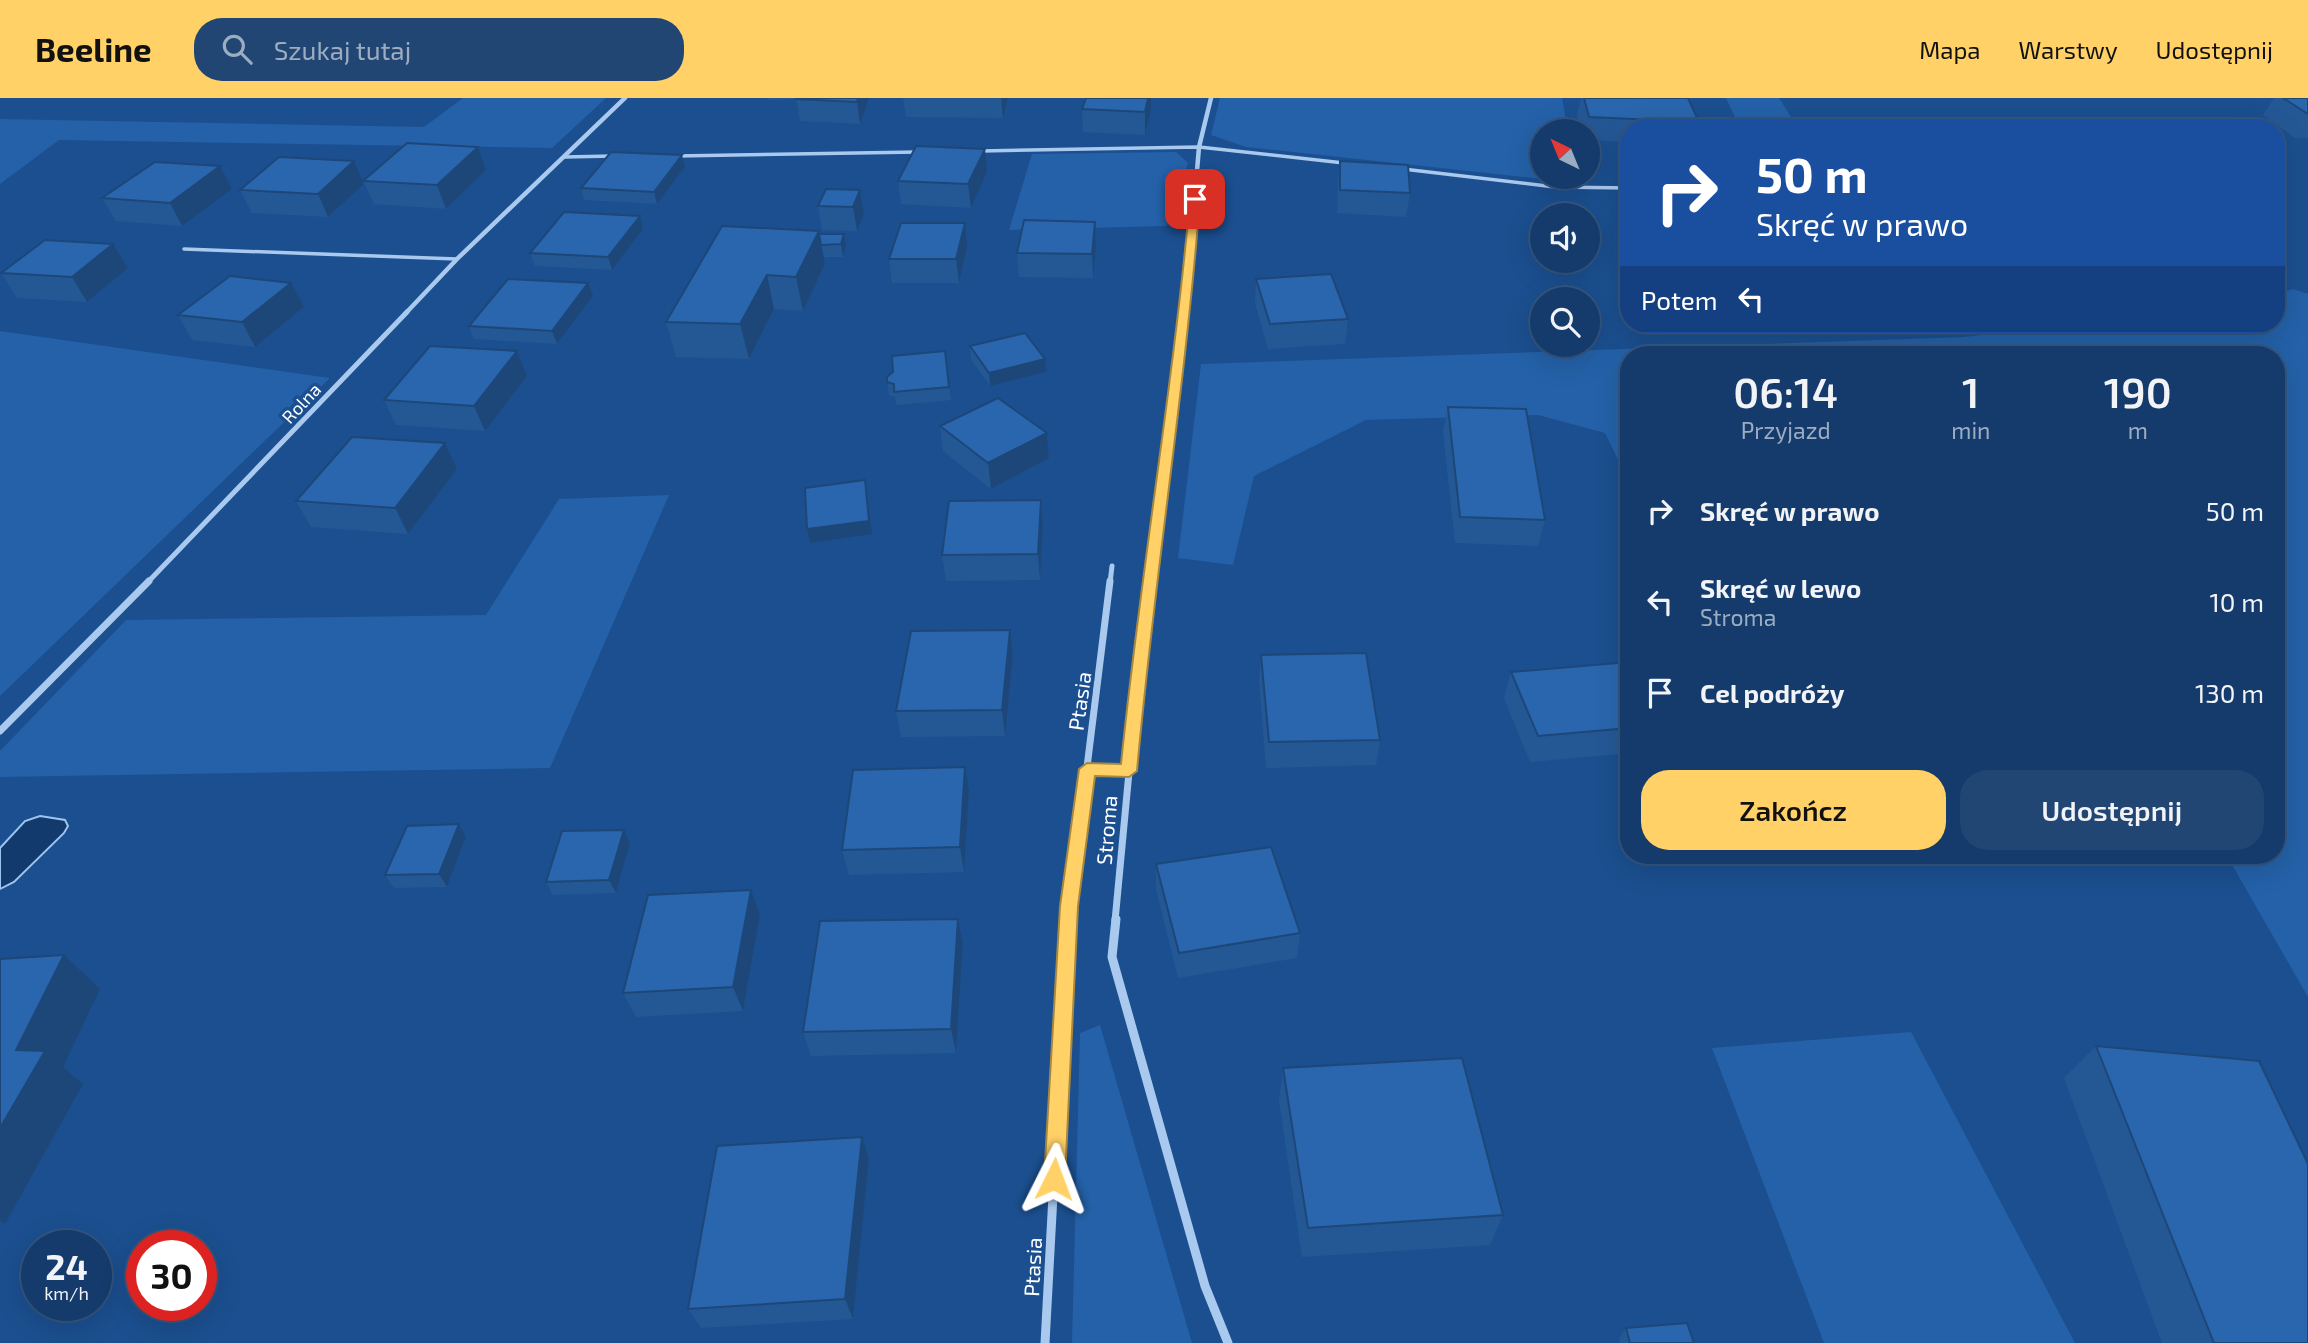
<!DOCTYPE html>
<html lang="pl">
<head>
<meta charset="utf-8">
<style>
	body { margin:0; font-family:"Exo 2",sans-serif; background:#214673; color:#f1f3f6; height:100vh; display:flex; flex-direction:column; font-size:26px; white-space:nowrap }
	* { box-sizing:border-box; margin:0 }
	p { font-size:23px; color:#9dadc1 }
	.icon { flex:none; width:38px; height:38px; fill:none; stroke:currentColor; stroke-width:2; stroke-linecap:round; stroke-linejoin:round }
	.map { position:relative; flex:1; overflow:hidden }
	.details { position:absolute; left:1620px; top:248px; width:665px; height:518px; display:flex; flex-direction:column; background:#143b6b; border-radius:28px; box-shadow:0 7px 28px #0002,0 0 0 2px #33557e }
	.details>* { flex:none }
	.top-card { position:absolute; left:1620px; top:21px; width:665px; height:214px; border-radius:28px; box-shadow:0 7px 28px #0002,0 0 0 2px #33557e; background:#1a4fa0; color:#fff; overflow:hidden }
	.needle { width:46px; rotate:317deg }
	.tools { position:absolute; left:1530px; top:21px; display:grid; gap:14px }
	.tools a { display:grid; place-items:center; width:70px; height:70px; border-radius:50%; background:#143b6b; box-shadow:0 7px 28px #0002,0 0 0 2px #33557e; font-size:35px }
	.speed { position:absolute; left:21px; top:1132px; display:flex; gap:14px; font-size:35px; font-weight:700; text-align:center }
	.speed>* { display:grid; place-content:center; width:91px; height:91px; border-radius:50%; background:#143b6b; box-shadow:0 7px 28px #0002,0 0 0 2px #33557e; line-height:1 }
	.speed small { font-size:18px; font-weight:400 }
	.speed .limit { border:10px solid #d22; background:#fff; color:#111 }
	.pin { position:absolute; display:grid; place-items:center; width:60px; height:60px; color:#fff; margin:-30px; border-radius:14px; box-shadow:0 4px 10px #0006 }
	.me { position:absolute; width:77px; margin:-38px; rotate:3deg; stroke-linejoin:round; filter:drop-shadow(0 0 5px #0008) }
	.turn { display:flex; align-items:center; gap:24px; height:147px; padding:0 21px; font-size:32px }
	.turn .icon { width:91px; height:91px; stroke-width:2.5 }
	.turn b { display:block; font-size:49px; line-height:60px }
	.then { display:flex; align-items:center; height:66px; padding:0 21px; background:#0003; gap:14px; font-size:26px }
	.eta { display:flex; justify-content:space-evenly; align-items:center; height:119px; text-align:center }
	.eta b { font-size:42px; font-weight:600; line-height:49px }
	.primary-button { display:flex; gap:14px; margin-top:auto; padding:14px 21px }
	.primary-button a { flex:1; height:80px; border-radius:28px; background:#ffd166; color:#111; font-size:28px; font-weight:600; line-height:80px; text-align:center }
	.primary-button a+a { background:#214673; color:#f1f3f6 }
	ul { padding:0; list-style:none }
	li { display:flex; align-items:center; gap:21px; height:91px; padding:0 21px }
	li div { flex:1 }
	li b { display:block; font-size:26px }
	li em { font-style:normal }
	header { display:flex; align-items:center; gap:42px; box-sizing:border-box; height:98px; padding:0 35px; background:#ffd166; color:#111 }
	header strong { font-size:33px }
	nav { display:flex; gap:38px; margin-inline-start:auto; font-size:24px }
	.search { width:490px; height:63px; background:#214673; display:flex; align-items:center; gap:18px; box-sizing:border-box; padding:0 24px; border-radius:28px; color:#9dadc1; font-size:26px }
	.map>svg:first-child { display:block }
	.green { fill:#2461a8 }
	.water { fill:#123a6d; stroke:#9cc4f0; stroke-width:2 }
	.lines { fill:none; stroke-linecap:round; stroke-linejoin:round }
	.lane-far1 { stroke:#a9c9ee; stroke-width:3.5 }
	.lane { stroke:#a9c9ee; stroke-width:5 }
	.street-far3 { stroke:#a9c9ee; stroke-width:4.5 }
	.street-far2 { stroke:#a9c9ee; stroke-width:5 }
	.street-far1 { stroke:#a9c9ee; stroke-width:7 }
	.street { stroke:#a9c9ee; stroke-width:9 }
	.wall { fill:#245895 }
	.shaded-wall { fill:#1d4779 }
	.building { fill:#2a66ad; stroke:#1d4779; stroke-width:2 }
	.route { fill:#ffd166; stroke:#a68842; stroke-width:2 }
	.labels { text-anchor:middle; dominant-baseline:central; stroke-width:7; stroke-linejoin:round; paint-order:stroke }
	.far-street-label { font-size:18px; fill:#fff; stroke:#1b4f8f }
	.street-label { font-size:21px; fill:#fff; stroke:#1b4f8f }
</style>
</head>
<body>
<header>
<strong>Beeline</strong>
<div class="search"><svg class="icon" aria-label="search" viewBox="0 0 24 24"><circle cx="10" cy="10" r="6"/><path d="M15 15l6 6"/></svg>Szukaj tutaj</div>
<nav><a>Mapa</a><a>Warstwy</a><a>Udostępnij</a></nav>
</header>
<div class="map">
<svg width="2308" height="1245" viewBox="0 0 2308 1245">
	<rect width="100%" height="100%" fill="#1b4f8f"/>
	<g class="green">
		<polygon points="463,0 606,0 552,50 59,42 0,86 0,21 424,29"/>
		<polygon points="1220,0 1562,0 1568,33 1542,33 1542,79 1576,79 1576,82 1533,80 1246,49 1211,37"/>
		<polygon points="1726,0 1779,0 1798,30 1740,30"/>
		<polygon points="1176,54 1188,65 1167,128 1009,132 1032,56"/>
		<polygon points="2293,191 2308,196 2308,899 2227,758 2277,758 2277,257 1629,257 1629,384 1605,335 1538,317 1366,322 1254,378 1233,467 1178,460 1201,266 1964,239 2073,226 2277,226 2277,196"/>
		<polygon points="0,233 330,280 0,598"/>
		<polygon points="669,397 550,670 0,679 0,653 126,522 486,517 559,401"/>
		<polygon points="1100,927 1192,1245 1072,1245 1080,935"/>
		<polygon points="1911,934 2075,1245 2076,1245 1824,1245 1712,950"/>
	</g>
	<polygon class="water" points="40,718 65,722 68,728 64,735 14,784 0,791 0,750 25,723"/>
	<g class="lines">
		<g class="lane-far1">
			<polyline points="981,53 1199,49 1344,65"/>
			<polyline points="676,58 918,54"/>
			<polyline points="564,59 614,58"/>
			<polyline points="1403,71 1555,89 1629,90"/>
			<polyline points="184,151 457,161"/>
		</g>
		<polyline class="lane" points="1087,671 1129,673"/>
		<g class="street-far3">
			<polyline points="405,216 457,161 625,0"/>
			<polyline points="1185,216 1199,49 1211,0"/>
		</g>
		<g class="street-far2">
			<polyline points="147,485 407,214"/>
			<polyline points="1110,485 1112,468"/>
			<polyline points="1150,485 1185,214"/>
		</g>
		<g class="street-far1">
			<polyline points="0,633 149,483"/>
			<polyline points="1068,823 1110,483"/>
			<polyline points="1115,823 1140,557 1150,483"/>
		</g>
		<g class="street">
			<polyline points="1116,821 1112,859 1205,1188 1228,1245"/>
			<polyline points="1045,1245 1068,821"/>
		</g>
	</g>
	<g class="wall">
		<polygon points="768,0 869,0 860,26 800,23 796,1 768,2"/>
		<polygon points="903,0 1008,0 1003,20 906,19"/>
		<polygon points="1086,0 1151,0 1151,12 1145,37 1083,34 1082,11"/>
		<polygon points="1581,0 1688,0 1699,24 1697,30 1629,30 1629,44 1587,42 1587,33 1581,33 1577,17"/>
		<polygon points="2274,0 2308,0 2308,40 2295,40 2263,17"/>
		<polygon points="478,49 486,72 446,111 374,106 363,83"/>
		<polygon points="354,63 364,86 328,119 252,115 240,92"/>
		<polygon points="1340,63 1410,95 1406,119 1337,115 1338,86"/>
		<polygon points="685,69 657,106 584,102 581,90"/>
		<polygon points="987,74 971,110 901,106 898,83"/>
		<polygon points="232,91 182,128 116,123 102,100"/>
		<polygon points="860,92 864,116 857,133 822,132 818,108"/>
		<polygon points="640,118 643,131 612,172 535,168 530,155"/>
		<polygon points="1095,124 1096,148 1093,180 1019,179 1017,155"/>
		<polygon points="819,136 844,136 846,148 843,159 824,159 825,166 803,213 774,211 749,261 676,259 666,224"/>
		<polygon points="967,149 959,185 892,185 889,161"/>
		<polygon points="128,170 87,204 17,200 1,175"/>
		<polygon points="1256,181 1348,221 1345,246 1268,251 1255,205"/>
		<polygon points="593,198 557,246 474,241 469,228"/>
		<polygon points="304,209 255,249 192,242 178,217"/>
		<polygon points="970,248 1046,274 990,288 971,261"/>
		<polygon points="517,253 527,278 485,333 396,327 384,302"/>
		<polygon points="945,253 951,302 896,307 895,299 889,297 887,279"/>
		<polygon points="1448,309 1545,422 1538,448 1455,445 1443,334"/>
		<polygon points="940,328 1047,335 1049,360 991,391 943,353"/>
		<polygon points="445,345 457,371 408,436 311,429 296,403"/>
		<polygon points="1041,402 1043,428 1040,482 946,483 942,457"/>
		<polygon points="1010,532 1013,558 1005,638 901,639 896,613"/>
		<polygon points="1261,557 1380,642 1376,667 1266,670 1259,583"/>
		<polygon points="1629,564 1629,655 1530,664 1504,600 1511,574"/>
		<polygon points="969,694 964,774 849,777 842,752"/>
		<polygon points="459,726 466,739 447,789 394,790 385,777"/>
		<polygon points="624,732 630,745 616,795 553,797 546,784"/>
		<polygon points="1156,766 1300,835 1297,860 1178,880 1156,791"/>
		<polygon points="760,817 743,913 636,919 623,895"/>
		<polygon points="958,821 963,845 956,955 811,958 803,934"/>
		<polygon points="2096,948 2308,1245 2162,1245 2064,980"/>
		<polygon points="1283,970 1503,1117 1490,1147 1302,1159 1279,1002"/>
		<polygon points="869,1061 853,1221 701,1230 688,1211"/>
		<polygon points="1626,1230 1694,1245 1620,1245 1619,1240"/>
	</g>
	<g class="shaded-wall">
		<polygon points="858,0 869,0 860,26 857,4"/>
		<polygon points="1001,0 1008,0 1003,20"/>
		<polygon points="1148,0 1151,0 1151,12 1145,37 1145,14"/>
		<polygon points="478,49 486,72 446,111 437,87"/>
		<polygon points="985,51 987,74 971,110 968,86"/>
		<polygon points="682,57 685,69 657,106 654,94"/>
		<polygon points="354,63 364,86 328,119 318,96"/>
		<polygon points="220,68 232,91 182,128 170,105"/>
		<polygon points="860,92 864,116 857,133 853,109"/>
		<polygon points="640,118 643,131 612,172 608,159"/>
		<polygon points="1095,124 1096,148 1093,180 1092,156"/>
		<polygon points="965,125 967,149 959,185 956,161"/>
		<polygon points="819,133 825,166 803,213 796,179"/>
		<polygon points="844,136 846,148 843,159 841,146"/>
		<polygon points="113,146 128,170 87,204 72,179"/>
		<polygon points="767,177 774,211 749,261 740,226"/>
		<polygon points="291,185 304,209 255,249 242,224"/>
		<polygon points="588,185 593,198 557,246 552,233"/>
		<polygon points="517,253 527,278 485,333 474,308"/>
		<polygon points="1045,261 1046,274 990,288 989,275"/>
		<polygon points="1047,335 1049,360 991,391 988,365"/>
		<polygon points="445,345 457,371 408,436 395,410"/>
		<polygon points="865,382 872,436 810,445 807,431"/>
		<polygon points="1041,402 1043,428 1040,482 1038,456"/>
		<polygon points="1010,532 1013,558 1005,638 1002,612"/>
		<polygon points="965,669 969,694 964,774 960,749"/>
		<polygon points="459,726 466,739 447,789 439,776"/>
		<polygon points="624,732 630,745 616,795 609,782"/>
		<polygon points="751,792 760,817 743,913 733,889"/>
		<polygon points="958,821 963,845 956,955 951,931"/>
		<polygon points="64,857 100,891 63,969 83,986 5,1126 0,1123 0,1030 16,952"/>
		<polygon points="862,1039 869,1061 853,1221 845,1201"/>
	</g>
	<g class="building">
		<polygon points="796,0 858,0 857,4 796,1"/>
		<polygon points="1086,0 1148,0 1145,14 1082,11"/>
		<polygon points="1584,0 1688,0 1699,24 1589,19"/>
		<polygon points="2283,0 2308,0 2308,16"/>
		<polygon points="407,45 478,49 437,87 363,83"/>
		<polygon points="916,48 985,51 968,86 898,83"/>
		<polygon points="611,54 682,57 654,94 581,90"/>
		<polygon points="279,59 354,63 318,96 240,92"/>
		<polygon points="1340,63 1408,67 1410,95 1340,92"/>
		<polygon points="155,64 220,68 170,105 102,100"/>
		<polygon points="826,91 860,92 853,109 818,108"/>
		<polygon points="564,114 640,118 608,159 530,155"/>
		<polygon points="1024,122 1095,124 1092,156 1017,155"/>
		<polygon points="901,125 965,125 956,161 889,161"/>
		<polygon points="722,128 819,133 796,179 767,177 740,226 666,224"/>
		<polygon points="819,136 844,136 841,146 821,147"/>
		<polygon points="45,142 113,146 72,179 1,175"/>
		<polygon points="1331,176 1348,221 1270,226 1256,181"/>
		<polygon points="230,178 291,185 242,224 178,217"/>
		<polygon points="508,181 588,185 552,233 469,228"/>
		<polygon points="1025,235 1045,261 989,275 970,248"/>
		<polygon points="430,248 517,253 474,308 384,302"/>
		<polygon points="945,253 949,289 894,294 894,286 887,284 887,279 893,274 892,258"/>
		<polygon points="998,300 1047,335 988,365 940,328"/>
		<polygon points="1448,309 1526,311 1545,422 1460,419"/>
		<polygon points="352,339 445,345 395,410 296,403"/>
		<polygon points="865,382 869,423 807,431 805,390"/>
		<polygon points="1041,402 1038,456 942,457 949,403"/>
		<polygon points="1010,532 1002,612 896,613 911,533"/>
		<polygon points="1366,555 1380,642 1269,644 1261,557"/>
		<polygon points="1629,564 1629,630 1538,638 1511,574"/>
		<polygon points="965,669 960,749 842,752 853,672"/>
		<polygon points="459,726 439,776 385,777 407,728"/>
		<polygon points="624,732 609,782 546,784 562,733"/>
		<polygon points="1271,749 1300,835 1179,855 1156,766"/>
		<polygon points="751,792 733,889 623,895 648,797"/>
		<polygon points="958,821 951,931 803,934 820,823"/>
		<polygon points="64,857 16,952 45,953 0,1030 0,861"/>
		<polygon points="2096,948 2259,963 2308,1066 2308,1245 2214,1245"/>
		<polygon points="1462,960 1503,1117 1308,1130 1283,970"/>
		<polygon points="862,1039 845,1201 688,1211 717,1048"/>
		<polygon points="1687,1225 1694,1245 1630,1245 1626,1230"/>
	</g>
	<path class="route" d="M1195,98L1200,101C1185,293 1154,482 1137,673L1129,679L1095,678L1078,808L1065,1081L1062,1088L1054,1091L1047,1088L1044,1081L1060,808L1079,671L1087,665L1121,666C1140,477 1173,290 1190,101Z"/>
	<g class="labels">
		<g class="far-street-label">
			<text transform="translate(301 305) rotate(-47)">Rolna</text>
		</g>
		<g class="street-label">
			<text transform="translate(1079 603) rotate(-82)">Ptasia</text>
			<text transform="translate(1106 732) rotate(-85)">Stroma</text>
			<text transform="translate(1032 1169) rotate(-87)">Ptasia</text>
		</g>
	</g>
</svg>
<div class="tools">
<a><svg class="needle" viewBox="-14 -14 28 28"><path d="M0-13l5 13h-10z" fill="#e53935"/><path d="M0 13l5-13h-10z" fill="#9dadc1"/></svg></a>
<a><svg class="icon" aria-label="sound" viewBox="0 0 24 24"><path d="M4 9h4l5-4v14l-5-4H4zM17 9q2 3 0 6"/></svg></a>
<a><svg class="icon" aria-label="search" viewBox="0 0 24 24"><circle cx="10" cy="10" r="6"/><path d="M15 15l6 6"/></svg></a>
</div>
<div class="speed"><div>24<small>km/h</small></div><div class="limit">30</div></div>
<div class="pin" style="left:1195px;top:101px;background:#d93025"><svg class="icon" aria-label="arrive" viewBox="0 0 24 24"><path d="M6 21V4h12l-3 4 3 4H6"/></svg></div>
<svg class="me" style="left:1054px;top:1081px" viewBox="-20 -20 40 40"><path d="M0-17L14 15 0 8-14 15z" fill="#ffd166" stroke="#fff" stroke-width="4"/></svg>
<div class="top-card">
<div class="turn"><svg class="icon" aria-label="right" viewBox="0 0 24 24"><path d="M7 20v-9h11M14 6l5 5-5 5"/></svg><div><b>50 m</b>Skręć w prawo</div></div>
<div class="then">Potem<svg class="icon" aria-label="left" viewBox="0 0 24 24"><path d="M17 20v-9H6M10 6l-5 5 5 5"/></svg></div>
</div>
<section class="details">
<div class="eta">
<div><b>06:14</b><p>Przyjazd</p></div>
<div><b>1</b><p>min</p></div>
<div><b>190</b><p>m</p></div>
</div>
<ul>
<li><svg class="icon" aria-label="right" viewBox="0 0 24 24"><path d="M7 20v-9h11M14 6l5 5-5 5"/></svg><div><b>Skręć w prawo</b></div><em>50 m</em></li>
<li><svg class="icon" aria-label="left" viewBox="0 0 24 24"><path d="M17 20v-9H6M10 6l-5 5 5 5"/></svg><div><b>Skręć w lewo</b><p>Stroma</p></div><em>10 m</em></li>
<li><svg class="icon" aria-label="arrive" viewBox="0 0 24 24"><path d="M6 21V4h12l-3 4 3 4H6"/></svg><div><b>Cel podróży</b></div><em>130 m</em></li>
</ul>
<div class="primary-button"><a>Zakończ</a><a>Udostępnij</a></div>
</section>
</div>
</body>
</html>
